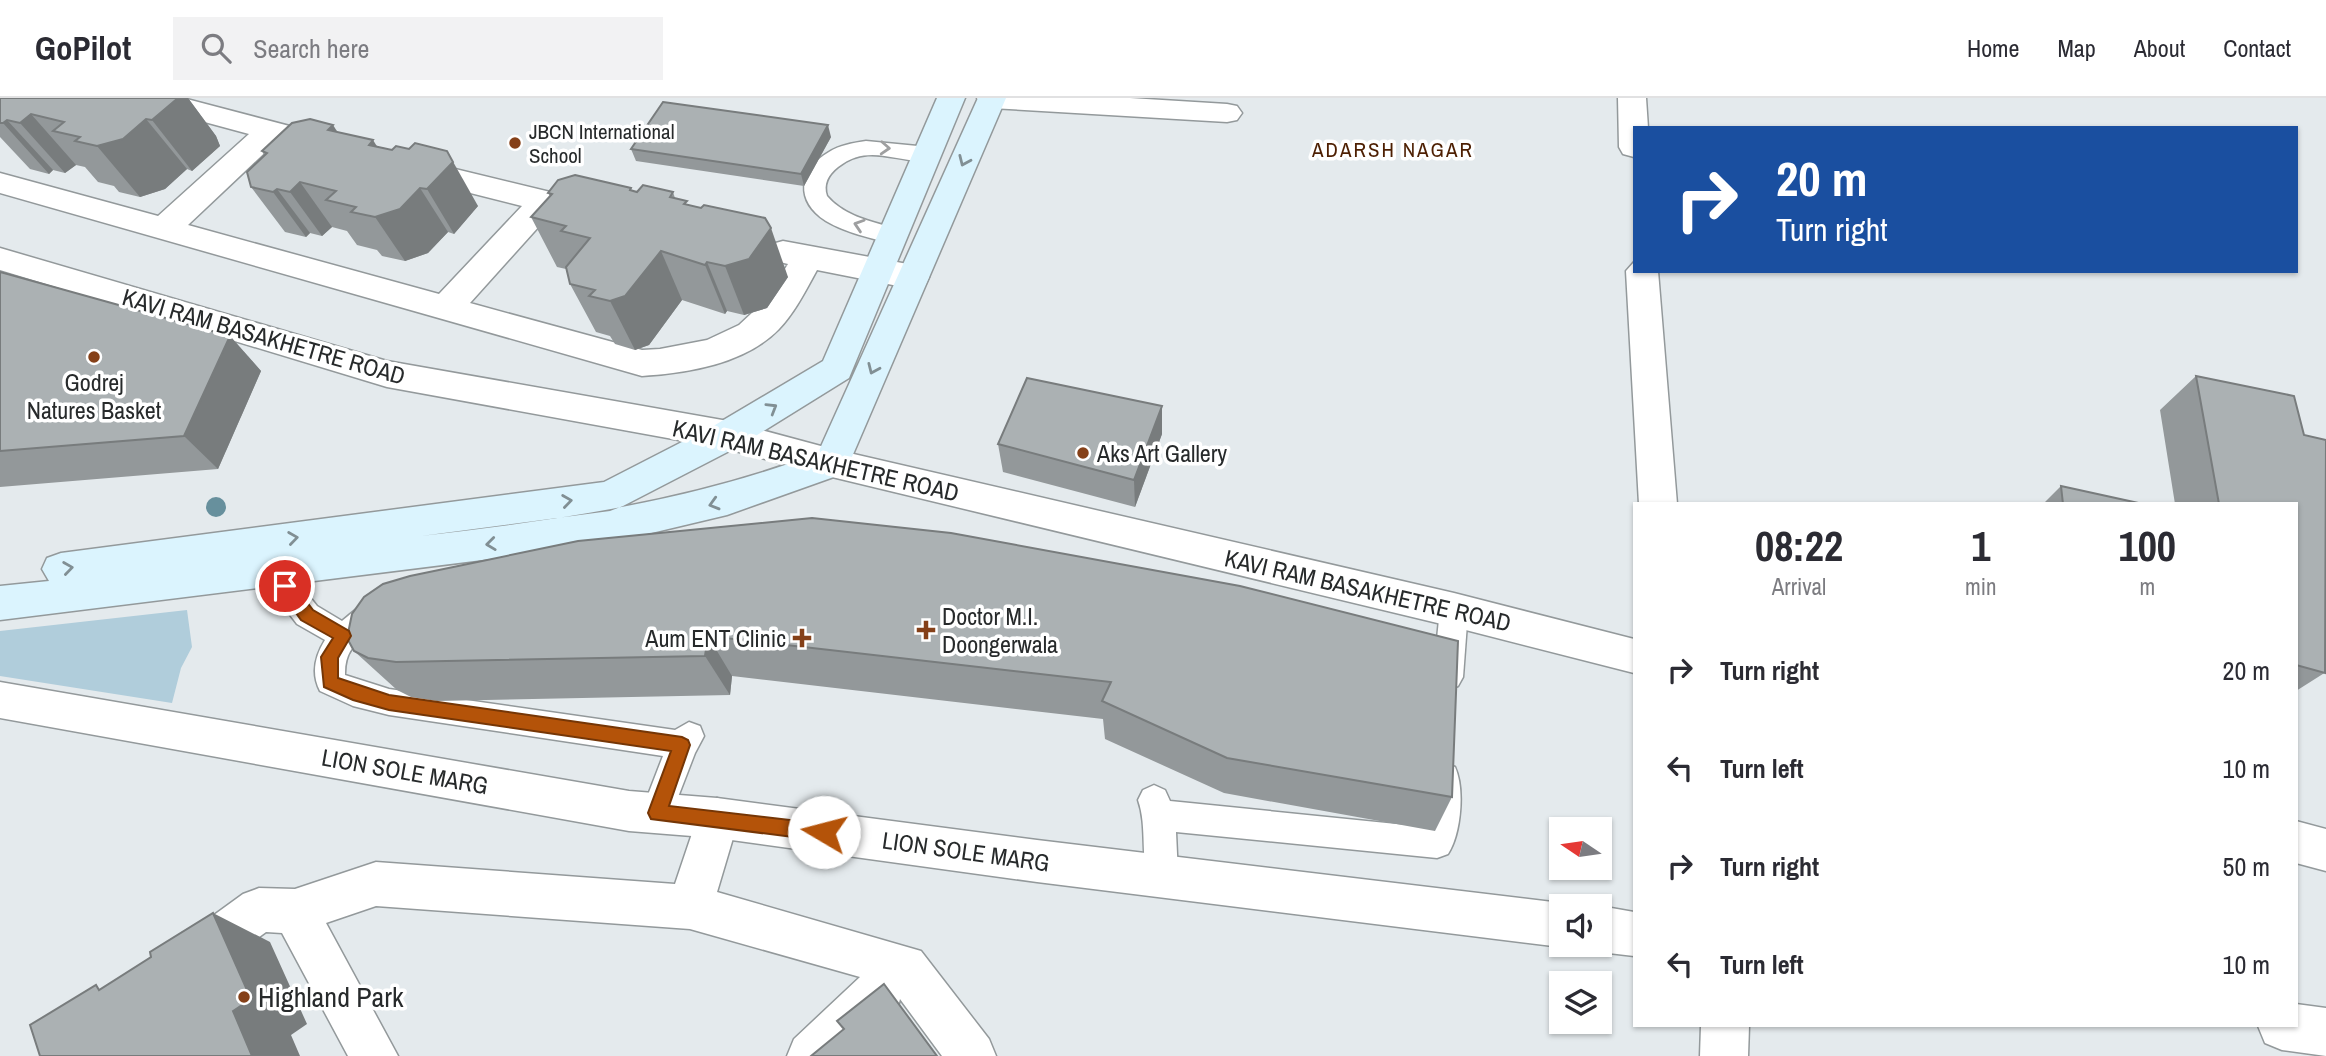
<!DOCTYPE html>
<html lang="en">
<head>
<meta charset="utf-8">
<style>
	body { margin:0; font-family:"Archivo Narrow",sans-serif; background:#f2f2f3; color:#2b2b33; height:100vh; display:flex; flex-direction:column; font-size:26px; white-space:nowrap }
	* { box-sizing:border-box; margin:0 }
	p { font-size:23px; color:#7c7c81 }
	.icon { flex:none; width:38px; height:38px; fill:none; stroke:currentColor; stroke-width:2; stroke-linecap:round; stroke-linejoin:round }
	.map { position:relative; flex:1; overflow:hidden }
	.side { position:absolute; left:1633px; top:404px; width:665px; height:525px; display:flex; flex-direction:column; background:#fff; border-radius:0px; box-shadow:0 2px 5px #0004 }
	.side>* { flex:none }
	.guide { position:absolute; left:1633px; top:28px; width:665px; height:147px; border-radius:0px; box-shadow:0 2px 5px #0004; background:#1a4fa0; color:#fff; overflow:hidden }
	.needle { width:46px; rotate:283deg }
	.fabs { position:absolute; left:1549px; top:719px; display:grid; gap:14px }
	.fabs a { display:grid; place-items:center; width:63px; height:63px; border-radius:0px; background:#fff; box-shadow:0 2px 5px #0004; font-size:35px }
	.pin { position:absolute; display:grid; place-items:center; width:60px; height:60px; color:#fff; margin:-30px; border:4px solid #fff; border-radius:50%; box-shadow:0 2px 7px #0007 }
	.me { position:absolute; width:77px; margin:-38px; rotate:278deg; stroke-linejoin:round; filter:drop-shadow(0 0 5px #0008) }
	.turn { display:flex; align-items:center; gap:24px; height:147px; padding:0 28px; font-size:32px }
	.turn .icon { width:91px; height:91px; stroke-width:2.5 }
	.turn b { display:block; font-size:49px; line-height:60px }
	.eta { display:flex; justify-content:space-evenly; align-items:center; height:119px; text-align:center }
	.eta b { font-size:42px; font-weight:800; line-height:49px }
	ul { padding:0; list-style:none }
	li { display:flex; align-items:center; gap:21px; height:98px; padding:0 28px }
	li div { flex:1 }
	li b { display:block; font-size:26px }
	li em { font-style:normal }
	header { display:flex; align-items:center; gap:42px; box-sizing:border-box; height:98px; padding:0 35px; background:#fff; border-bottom:2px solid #e1e1e2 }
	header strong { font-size:33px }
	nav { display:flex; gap:38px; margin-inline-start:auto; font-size:24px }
	.search { width:490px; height:63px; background:#f2f2f3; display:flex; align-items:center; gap:18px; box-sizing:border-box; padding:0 24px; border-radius:0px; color:#7c7c81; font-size:26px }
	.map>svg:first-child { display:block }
	.green { fill:#b0cddb }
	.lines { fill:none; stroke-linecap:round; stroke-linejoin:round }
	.service-casing { stroke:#93999b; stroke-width:3 }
	.minor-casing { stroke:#93999b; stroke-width:3 }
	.tertiary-casing { stroke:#93999b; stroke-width:3 }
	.secondary-casing { stroke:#93999b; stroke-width:3 }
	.service { fill:#fff; fill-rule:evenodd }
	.minor { fill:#fff; fill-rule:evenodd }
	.tertiary { fill:#fff; fill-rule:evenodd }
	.secondary { fill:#dbf4fe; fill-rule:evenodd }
	.tree { fill:#67909d }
	.wall { fill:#93989a }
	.shaded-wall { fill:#787c7d }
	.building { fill:#abb1b3; stroke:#787c7d; stroke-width:2 }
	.oneway { stroke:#9e9fa0 }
	.oneway2 { stroke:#818f94 }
	.route { fill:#b45309; stroke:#753606; stroke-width:2 }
	.poi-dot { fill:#854018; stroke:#fff; stroke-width:2.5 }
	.labels { text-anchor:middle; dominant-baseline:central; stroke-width:7; stroke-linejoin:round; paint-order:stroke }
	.far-poi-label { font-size:21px; fill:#272a2b; stroke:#fff; text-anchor:start }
	.far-neighbourhood-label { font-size:21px; letter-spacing:2px; fill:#4d1f02; stroke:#fff }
	.street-label { font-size:24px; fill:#272a2b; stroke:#fff }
	.poi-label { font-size:24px; fill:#272a2b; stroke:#fff; text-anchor:start }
	.near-poi-label { font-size:28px; fill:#272a2b; stroke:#fff; text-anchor:start }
</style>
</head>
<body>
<header>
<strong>GoPilot</strong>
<div class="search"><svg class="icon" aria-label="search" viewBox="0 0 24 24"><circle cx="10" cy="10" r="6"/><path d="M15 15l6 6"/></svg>Search here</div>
<nav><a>Home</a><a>Map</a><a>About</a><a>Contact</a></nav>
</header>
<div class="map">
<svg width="2326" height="958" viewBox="0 0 2326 958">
	<rect width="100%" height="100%" fill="#e4eaed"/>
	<polygon class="green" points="187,512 192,549 181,570 172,605 0,578 0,533"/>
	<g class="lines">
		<g class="service-casing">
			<g id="service">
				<path d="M866,43L928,49L936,51L939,56L936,61C903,70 872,42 838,69C828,77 823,86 827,98C846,120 875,124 901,132L905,138L901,144L893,146C871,140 846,135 826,123C795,103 798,72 829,54C840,47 853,45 866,43Z"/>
				<path d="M272,460L282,464L317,508L342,523C356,512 368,497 387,503L391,512C377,541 344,537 345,577L389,591L675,632L689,624L700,628L704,638L695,655L668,725L657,730L646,725L641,715L663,658L389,617L353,608L320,593C311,576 315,558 325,542L297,526L262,480L258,472L262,464Z"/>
				<polygon points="1454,500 1464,503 1468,512 1463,579 1458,588 1448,592 1438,588 1433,579 1440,512 1444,503"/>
				<path d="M1444,665L1455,669C1465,691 1461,736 1448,756L1437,760L1176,734L1178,778L1173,789L1162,794L1151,789C1139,762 1148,730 1138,702L1143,692L1154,687L1165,692L1170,703L1426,729L1429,679L1433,669Z"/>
			</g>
		</g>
		<g class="minor-casing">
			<g id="minor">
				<path d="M134,0H183L343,42L347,49L343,56L332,59L276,44L188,127L439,196L522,108L403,78L399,71L403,64L414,61L604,107L609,115L604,123L593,126L551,115L470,205L642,252L660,251L707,242L739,227L766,202L788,166L772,162L767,154L772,146L783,143L913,167L925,171L929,179L925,187L913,191L817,172C806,192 795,214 779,231C745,266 688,275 642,278L0,95V75L158,118L249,36L138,6Z"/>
				<polygon points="977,0 1130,0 1227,6 1237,8 1242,15 1237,22 1227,24 991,10 981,7"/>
				<polygon points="1618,0 1646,0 1648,30 1634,30 1634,59 1623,56 1619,49"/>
				<polygon points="1634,164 1634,173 1658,173 1677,406 1639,406 1626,173"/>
				<polygon points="717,700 732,706 739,720 717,794 921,853 989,941 996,958 942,958 900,901 898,909 846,958 787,958 794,941 860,879 690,831 376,808 326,825 398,958 348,958 282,835 266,834 213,873 197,880 181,873 174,857 181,841 243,796 259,790 295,791 376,764 675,786 702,706"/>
				<polygon points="1701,928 1749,928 1748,958 1700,958"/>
			</g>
		</g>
		<g class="tertiary-casing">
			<g id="tertiary">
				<polygon points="0,150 387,263 728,323 832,351 1454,495 1634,541 1634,575 1454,529 832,379 728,351 387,289 0,172"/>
				<polygon points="0,584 629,693 717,700 1037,742 1561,805 1571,808 1561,808 1561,847 1567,847 1561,849 1037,784 717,740 629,733 0,620"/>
				<polygon points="2296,723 2326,731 2326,773 2296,765"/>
				<polygon points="1600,808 1634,814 1634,858 1600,854 1584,847 1600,847"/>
				<polygon points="2296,906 2326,910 2326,958 2282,952 2265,945 2258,928 2296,928"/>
			</g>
		</g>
		<g class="secondary-casing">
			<path id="secondary" d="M937,0H965L849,280L741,347L623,408L610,413L421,438C557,422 690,404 818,355L978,0H1006L845,375L727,417L622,442L515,458L0,522V488L49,483L42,471L47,460L61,455L604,384L715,327L823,263Z"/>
		</g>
		<use href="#service" class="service"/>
		<use href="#minor" class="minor"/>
		<use href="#tertiary" class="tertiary"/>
		<use href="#secondary" class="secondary"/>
	</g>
	<circle class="tree" cx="216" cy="409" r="10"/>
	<g class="wall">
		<polygon points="0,0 188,0 216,38 220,48 192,73 187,71 165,91 140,99 119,94 114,88 98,84 85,69 76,67 65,75 53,72 49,76 30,71 0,39"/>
		<polygon points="338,34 377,48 478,108 454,136 448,134 428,155 405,163 382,158 377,152 357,147 347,133 332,129 322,138 310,135 306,139 285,134 251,89 264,57 262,53"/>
		<polygon points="831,39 804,88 636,63 631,51"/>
		<polygon points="633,93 637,94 673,94 675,100 688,107 788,179 767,210 744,217 727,213 725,216 682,202 649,247 635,252 615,246 610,238 596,234 570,186 566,171 557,169 531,119 550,98 548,95"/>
		<polygon points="0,174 230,238 261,273 218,371 0,389"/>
		<polygon points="2196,278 2294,298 2304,337 2326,342 2326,574 2296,593 2296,406 2175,406 2160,312"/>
		<polygon points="1162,336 1135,409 1003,374 998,346"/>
		<polygon points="2061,388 2143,406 2043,406"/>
		<polygon points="812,420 1452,699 1435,733 1224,695 1105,641 1103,621 732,578 730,597 437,603 411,599 397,592 354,553"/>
	</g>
	<g class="shaded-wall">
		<polygon points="178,0 188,0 216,38 220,48 192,73 152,22"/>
		<polygon points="31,16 76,67 65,75 20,25"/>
		<polygon points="146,21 187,71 165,91 140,99 97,48"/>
		<polygon points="7,22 53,72 49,76 3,25"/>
		<polygon points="333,27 362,72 328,32"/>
		<polygon points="828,27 831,39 804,88 801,76"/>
		<polygon points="373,42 401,87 369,47"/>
		<polygon points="447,53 478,108 454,136 427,91"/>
		<polygon points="300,84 332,129 322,138 290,94"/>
		<polygon points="420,90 448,134 428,155 405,163 375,119"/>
		<polygon points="277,91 310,135 306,139 273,94"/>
		<polygon points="771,130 788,179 767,210 744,217 725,168"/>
		<polygon points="661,153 682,202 649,247 635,252 610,203"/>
		<polygon points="707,164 727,213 725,216 705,167"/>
		<polygon points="230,238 261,273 218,371 184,338"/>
		<polygon points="1162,308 1162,336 1135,409 1134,382"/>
		<polygon points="708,538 732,578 730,597 705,558"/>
		<polygon points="213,815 270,844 307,926 291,937 300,958 252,958 233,913"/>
	</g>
	<g class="building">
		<polygon points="0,0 178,0 152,22 146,21 123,41 97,48 75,43 80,39 53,33 64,24 31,16 20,25 7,22 3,25 0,25"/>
		<polygon points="663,4 828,27 801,76 631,51"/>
		<polygon points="310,21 333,27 328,32 373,42 369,47 392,52 396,48 409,51 415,45 447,53 453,64 427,91 420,90 400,111 375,119 351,114 356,109 326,102 336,93 300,84 290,94 277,91 273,94 251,89 247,74 267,55 262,53 292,25"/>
		<polygon points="575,77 631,90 630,92 637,94 643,87 673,94 670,99 687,103 684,106 701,110 704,107 765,120 771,130 749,161 725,168 707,164 705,167 661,153 625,198 610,203 589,198 595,192 570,186 566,169 590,140 561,133 566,128 531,119 552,96 548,95 558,82"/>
		<polygon points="0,174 230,238 184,338 0,353"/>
		<polygon points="2196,278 2294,298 2304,337 2326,342 2325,575 2296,567 2296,406 2219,406"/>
		<polygon points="1027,280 1162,308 1134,382 998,346"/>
		<polygon points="2061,388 2143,406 2063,406"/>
		<polygon points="812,420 951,435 1240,488 1458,543 1452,699 1227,660 1102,603 1111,584 708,538 705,558 396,564 368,560 354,553 347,540 352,516 364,499 383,486 410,478 578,443"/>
		<polygon points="213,815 251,901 233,913 252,958 40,958 30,927 96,887 99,892 151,859 150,854"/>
		<polygon points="884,886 937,958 811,958 844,931 837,923"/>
	</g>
	<defs><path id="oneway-chevron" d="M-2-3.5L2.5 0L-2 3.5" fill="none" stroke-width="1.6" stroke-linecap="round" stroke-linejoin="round" transform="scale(1.75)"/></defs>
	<g class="oneway">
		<use href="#oneway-chevron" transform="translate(885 50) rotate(3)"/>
		<use href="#oneway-chevron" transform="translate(859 127) rotate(-162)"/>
	</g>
	<g class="oneway2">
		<use href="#oneway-chevron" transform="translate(964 63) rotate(114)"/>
		<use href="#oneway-chevron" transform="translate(873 271) rotate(114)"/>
		<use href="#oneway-chevron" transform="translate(772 310) rotate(-31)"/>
		<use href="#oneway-chevron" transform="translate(567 403) rotate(-8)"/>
		<use href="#oneway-chevron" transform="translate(714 406) rotate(164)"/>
		<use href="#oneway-chevron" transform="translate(293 440) rotate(-8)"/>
		<use href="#oneway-chevron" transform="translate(491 446) rotate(173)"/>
		<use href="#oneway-chevron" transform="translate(68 470) rotate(-8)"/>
	</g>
	<polygon class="route" points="285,482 291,483 313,512 349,533 351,538 338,560 338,580 389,597 682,639 688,642 690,647 669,708 824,726 830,728 833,734 830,741 824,743 651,721 648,715 671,653 389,612 353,602 324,589 321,559 333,540 301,522 277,488 279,483"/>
	<g class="poi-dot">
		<circle cx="515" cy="45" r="7"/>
		<circle cx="94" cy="259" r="7"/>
		<circle cx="1083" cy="355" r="7"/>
		<path d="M922.5 521.5h7v7h7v7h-7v7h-7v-7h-7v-7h7z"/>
		<path d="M798.5 529.5h7v7h7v7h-7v7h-7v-7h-7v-7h7z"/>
		<circle cx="244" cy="899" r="7"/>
	</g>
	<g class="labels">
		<g class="far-poi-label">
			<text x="529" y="33">JBCN International<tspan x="529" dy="24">School</tspan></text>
		</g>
		<g class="far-neighbourhood-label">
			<text x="1393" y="51">ADARSH NAGAR</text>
		</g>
		<g class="street-label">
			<text transform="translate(264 238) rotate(16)">KAVI RAM BASAKHETRE ROAD</text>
			<text transform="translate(816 362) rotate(13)">KAVI RAM BASAKHETRE ROAD</text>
			<text transform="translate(1368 492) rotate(13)">KAVI RAM BASAKHETRE ROAD</text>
			<text transform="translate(405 673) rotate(10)">LION SOLE MARG</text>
			<text transform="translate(966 753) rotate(8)">LION SOLE MARG</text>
		</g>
		<g class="poi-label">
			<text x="94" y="284" text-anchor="middle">Godrej<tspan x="94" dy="28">Natures Basket</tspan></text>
			<text x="1097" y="355">Aks Art Gallery</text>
			<text x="942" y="518">Doctor M.I.<tspan x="942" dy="28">Doongerwala</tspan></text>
			<text x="786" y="540" text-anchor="end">Aum ENT Clinic</text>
		</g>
		<g class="near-poi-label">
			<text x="258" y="899">Highland Park</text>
		</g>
	</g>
</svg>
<div class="fabs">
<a><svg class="needle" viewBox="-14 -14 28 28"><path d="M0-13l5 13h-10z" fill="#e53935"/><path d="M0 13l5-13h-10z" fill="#7c7c81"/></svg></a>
<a><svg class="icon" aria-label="sound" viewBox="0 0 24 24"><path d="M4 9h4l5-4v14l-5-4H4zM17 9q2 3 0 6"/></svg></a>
<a><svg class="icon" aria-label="layers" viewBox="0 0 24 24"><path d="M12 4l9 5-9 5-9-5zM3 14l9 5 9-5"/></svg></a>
</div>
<div class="pin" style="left:285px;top:488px;background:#d93025"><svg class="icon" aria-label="arrive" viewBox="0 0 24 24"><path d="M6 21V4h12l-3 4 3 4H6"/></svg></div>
<svg class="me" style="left:824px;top:734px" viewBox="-20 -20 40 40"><circle r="19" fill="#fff"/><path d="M0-13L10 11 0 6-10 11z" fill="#b45309"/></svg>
<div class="guide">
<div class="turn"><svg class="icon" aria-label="right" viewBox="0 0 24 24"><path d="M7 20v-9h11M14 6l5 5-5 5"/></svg><div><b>20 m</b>Turn right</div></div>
</div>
<section class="side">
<div class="eta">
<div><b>08:22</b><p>Arrival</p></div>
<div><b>1</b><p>min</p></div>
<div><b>100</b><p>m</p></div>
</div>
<ul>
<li><svg class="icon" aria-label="right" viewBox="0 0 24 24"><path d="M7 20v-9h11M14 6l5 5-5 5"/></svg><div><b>Turn right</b></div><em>20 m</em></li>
<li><svg class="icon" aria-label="left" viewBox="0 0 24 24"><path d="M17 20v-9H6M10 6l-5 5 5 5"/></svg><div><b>Turn left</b></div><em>10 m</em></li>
<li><svg class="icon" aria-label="right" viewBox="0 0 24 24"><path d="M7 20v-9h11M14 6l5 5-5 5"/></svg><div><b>Turn right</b></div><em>50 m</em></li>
<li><svg class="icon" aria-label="left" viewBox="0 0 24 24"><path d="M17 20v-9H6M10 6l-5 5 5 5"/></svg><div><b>Turn left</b></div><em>10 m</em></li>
</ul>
</section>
</div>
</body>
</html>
